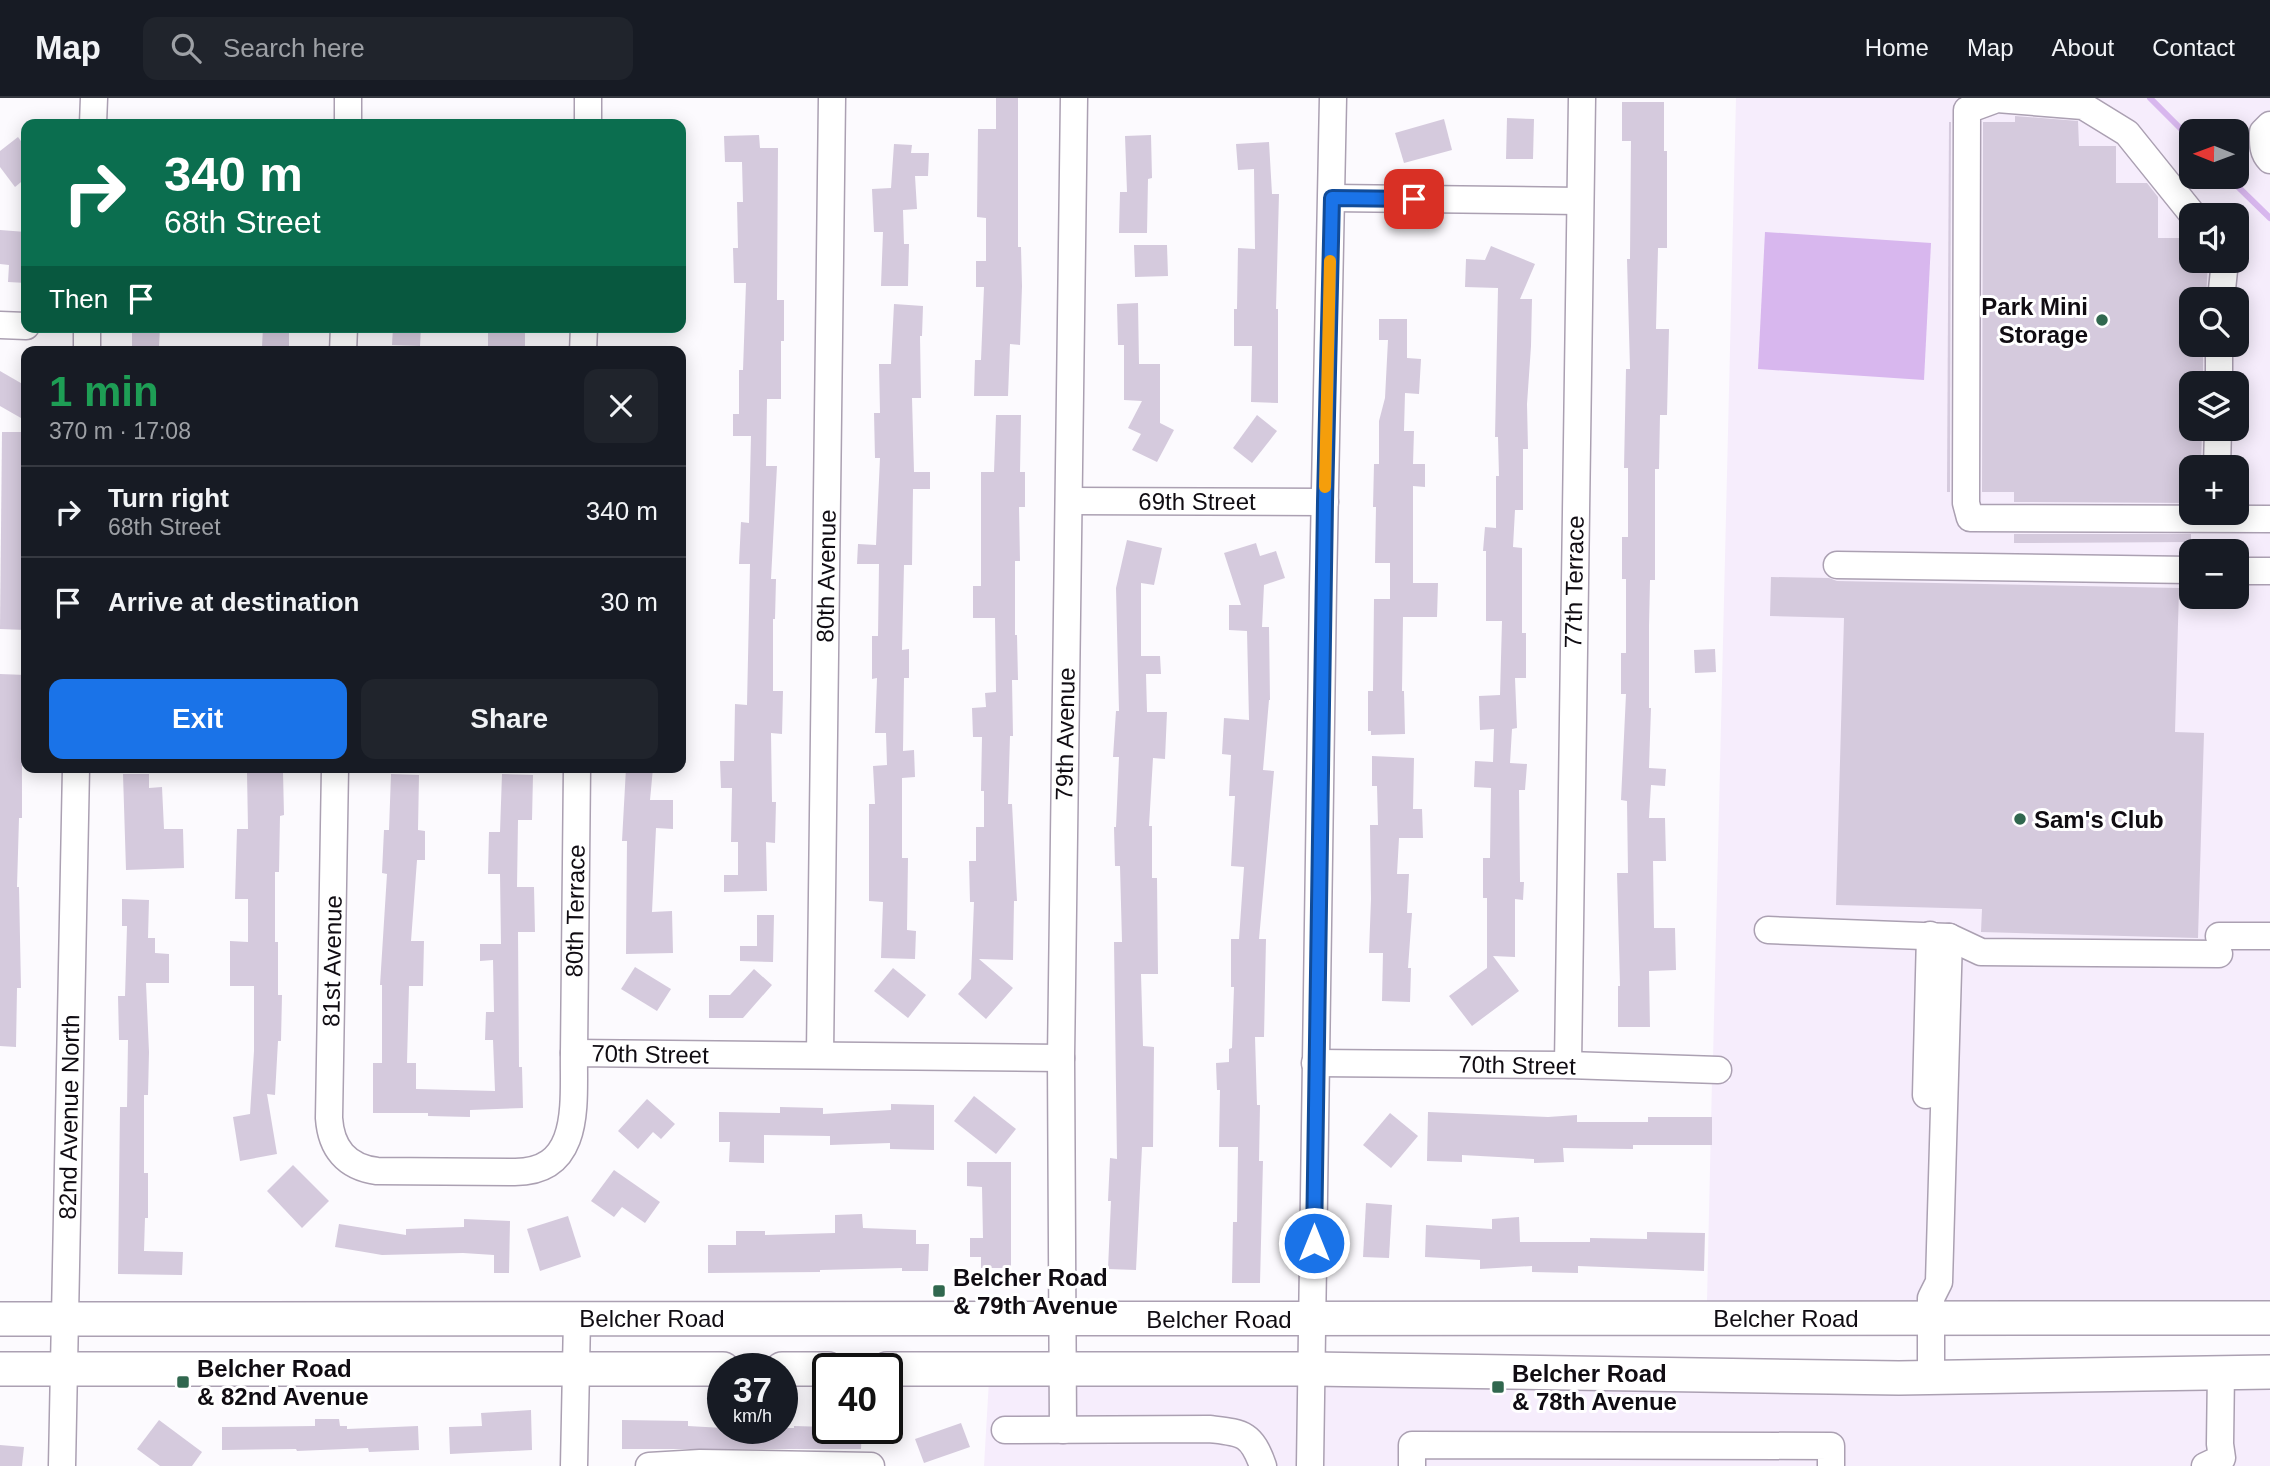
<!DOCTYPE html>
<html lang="en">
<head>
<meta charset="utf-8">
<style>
	body { margin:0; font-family:Helvetica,sans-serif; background:#20242c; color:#f1f3f6; height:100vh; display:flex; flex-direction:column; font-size:26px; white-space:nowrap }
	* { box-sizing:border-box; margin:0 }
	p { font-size:23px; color:#9ea1a6 }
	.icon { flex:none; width:38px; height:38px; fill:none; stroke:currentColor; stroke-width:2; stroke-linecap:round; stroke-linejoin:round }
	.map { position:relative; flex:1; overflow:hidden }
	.details { position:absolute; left:21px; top:248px; width:665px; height:427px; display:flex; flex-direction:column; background:#171b24; border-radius:14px; box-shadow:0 4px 18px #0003 }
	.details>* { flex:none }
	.guide { position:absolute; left:21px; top:21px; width:665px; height:214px; border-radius:14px; box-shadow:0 4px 18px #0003; background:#0b6e4f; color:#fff; overflow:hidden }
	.needle { width:46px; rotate:271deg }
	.fabs { position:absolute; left:2179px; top:21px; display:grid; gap:14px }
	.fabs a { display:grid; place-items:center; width:70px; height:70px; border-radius:14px; background:#171b24; box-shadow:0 4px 18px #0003; font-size:35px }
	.speed { position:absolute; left:707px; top:1255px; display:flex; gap:14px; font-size:35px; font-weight:700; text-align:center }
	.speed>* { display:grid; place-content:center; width:91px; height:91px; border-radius:50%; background:#171b24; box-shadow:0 4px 18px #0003; line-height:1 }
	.speed small { font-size:18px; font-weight:400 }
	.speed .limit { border:4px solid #111; border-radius:10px; background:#fff; color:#111 }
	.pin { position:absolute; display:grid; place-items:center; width:60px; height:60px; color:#fff; margin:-30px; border-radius:14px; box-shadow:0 4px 10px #0006 }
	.me { position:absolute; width:77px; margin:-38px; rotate:0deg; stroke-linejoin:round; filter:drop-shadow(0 0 5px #0008) }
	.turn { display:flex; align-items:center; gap:24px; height:147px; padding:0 28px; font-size:32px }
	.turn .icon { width:91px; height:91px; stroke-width:2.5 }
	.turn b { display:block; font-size:49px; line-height:60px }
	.then { display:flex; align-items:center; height:66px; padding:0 28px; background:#0003; gap:14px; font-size:26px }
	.round { display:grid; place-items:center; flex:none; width:74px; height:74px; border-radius:14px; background:#20242c }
	.overview { display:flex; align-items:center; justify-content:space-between; height:119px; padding:0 28px }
	h1 { font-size:42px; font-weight:600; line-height:52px; color:#1e9e55 }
	.action { display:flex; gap:14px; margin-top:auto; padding:14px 28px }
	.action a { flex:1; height:80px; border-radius:14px; background:#1a73e8; color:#fff; font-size:28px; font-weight:600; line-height:80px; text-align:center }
	.action a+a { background:#20242c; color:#f1f3f6 }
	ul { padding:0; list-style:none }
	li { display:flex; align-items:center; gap:21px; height:91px; padding:0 28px; border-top:2px solid #363941 }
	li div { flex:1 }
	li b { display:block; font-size:26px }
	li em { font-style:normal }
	header { display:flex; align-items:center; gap:42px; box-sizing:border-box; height:98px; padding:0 35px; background:#171b24; border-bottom:2px solid #363941 }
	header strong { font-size:33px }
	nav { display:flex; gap:38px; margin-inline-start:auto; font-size:24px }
	.search { width:490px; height:63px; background:#20242c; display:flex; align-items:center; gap:18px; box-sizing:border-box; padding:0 24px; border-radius:14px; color:#9ea1a6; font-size:26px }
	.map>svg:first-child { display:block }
	.built { fill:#f6edfc; fill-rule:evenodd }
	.water { fill:#d8b7ee }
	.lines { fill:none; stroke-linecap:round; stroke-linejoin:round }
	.stream { stroke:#d8b7ee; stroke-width:6 }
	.building { fill:#d5cadd }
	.minor-casing { stroke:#aba0b2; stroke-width:29 }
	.major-casing { stroke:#aba0b2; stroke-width:36 }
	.minor { stroke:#fff; stroke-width:26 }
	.major { stroke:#fff; stroke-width:33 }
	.route-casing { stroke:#114b97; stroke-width:18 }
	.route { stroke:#1a73e8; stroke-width:12 }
	.slow { stroke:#f59e0b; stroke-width:12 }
	.poi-dot { fill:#30674e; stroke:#fff; stroke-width:2.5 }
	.labels { text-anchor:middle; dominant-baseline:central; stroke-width:6; stroke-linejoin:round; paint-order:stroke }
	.poi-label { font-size:24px; font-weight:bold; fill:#100c12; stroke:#fff; text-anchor:start }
	.street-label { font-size:24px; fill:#100c12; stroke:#fff }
</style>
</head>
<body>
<header>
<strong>Map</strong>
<div class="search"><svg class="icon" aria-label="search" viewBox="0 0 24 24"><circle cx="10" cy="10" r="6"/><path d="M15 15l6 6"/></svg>Search here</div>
<nav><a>Home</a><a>Map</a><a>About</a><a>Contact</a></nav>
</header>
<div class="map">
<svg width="2270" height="1368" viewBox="0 0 2270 1368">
	<rect width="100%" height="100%" fill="#fcfafe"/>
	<g class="built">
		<path d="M1736,0H2270V828L2207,829L2208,849H2270V1206L1707,1203L1712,982L1730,983L1731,962L1713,961ZM2191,33H2236V79H2191ZM2191,117H2236V163H2191ZM2191,201H2236V247H2191ZM2191,285H2236V331H2191ZM2191,369H2236V415H2191ZM2191,453H2236V499H2191Z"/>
		<polygon points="989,1282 1300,1282 1299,1368 984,1368"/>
		<polygon points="1324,1282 2270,1284 2270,1368 1322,1368"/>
	</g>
	<polygon class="water" points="1765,134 1931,145 1924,282 1758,271"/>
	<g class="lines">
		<g class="stream">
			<polyline points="2150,0 2191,41"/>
			<polyline points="2228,79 2270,120"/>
		</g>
	</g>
	<g class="building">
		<polygon points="996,0 1018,0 1018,149 1021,149 1022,188 1020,247 1010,246 1008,298 974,298 975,262 981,262 984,189 976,189 976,163 986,163 986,120 977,119 978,31 996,31"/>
		<polygon points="1622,4 1664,4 1664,53 1667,53 1667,150 1658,150 1656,231 1669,231 1667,317 1660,317 1659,371 1655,371 1655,482 1650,482 1649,528 1649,610 1651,610 1649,670 1666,671 1665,688 1651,687 1649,720 1665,720 1666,763 1653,763 1654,830 1675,830 1676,872 1649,873 1650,929 1618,929 1618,888 1620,888 1617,775 1628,775 1627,703 1621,702 1626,596 1621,596 1621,555 1626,555 1626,481 1622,481 1622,439 1628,439 1628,370 1624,370 1626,271 1630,271 1627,161 1630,161 1631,43 1622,43"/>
		<polygon points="2015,18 2078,23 2079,48 2116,48 2116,85 2147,85 2158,99 2158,140 2191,140 2191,163 2208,163 2206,201 2191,201 2191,247 2203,247 2203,285 2191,285 2191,331 2202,331 2201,369 2191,369 2191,405 2014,404 2014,394 1982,394 1983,24 2015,24"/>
		<polygon points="1507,20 1534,21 1533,61 1506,61"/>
		<polygon points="1444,21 1452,52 1404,65 1395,35"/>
		<polygon points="1949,24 1951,24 1950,394 1947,394"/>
		<polygon points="759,37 760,50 778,50 777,202 784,202 784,243 781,243 781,301 767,301 766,368 777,368 771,481 776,481 775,521 773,521 773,593 783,593 782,636 771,635 772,704 776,704 775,745 766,744 767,793 724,794 724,777 738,777 738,744 731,744 732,690 721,690 720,663 734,663 735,606 747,607 750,466 739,466 741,424 749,425 751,338 733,338 733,316 739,316 739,272 743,272 746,185 734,185 733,150 738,150 737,104 743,104 742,64 725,64 724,38"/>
		<polygon points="1151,37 1152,80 1148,81 1147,135 1119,135 1120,94 1127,94 1125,38"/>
		<polygon points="18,39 26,50 26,80 15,89 0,69 0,53"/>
		<polygon points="1269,44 1272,96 1279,96 1276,211 1278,211 1278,305 1251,304 1252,248 1234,248 1234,211 1237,211 1238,150 1255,151 1254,71 1238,72 1236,46"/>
		<polygon points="894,46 912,47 911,55 929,55 928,78 915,78 917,111 903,112 904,146 909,146 908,188 881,188 883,134 874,134 872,91 891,90"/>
		<polygon points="0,132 26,134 26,185 8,184 9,167 0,166"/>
		<polygon points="1134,147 1167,147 1168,178 1135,179"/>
		<polygon points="1491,148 1535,166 1520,201 1532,201 1531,248 1527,306 1528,351 1523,351 1523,412 1515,412 1513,449 1522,450 1522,535 1526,535 1526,580 1515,580 1517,630 1512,631 1510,665 1527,666 1525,692 1519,692 1520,784 1524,784 1523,802 1515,801 1515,859 1493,858 1519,893 1472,928 1449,898 1487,870 1487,800 1483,800 1483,760 1490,760 1491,690 1474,689 1475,663 1493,664 1494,631 1480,632 1479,598 1500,597 1502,523 1486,523 1486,453 1483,453 1485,429 1496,430 1496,378 1499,378 1498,339 1495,339 1498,190 1465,189 1466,161 1485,162"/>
		<polygon points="1138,205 1139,266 1160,266 1160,325 1174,332 1157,364 1132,352 1141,336 1128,330 1142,303 1124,302 1124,247 1118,247 1117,206"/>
		<polygon points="894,206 923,208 922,238 920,238 921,300 912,300 914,374 930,374 930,391 913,391 912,467 904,467 902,552 909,551 909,580 904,580 903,653 914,652 915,679 902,680 902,760 908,760 907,832 916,833 915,861 881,860 883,804 869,803 869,706 875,706 873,668 887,667 886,635 875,635 877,580 872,581 872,538 878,538 879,466 857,466 858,446 876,447 880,360 875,360 874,315 880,315 879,266 891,266"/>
		<polygon points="1379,221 1407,221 1407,260 1421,261 1419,296 1405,295 1404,333 1414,333 1413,366 1425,366 1425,389 1413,388 1413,485 1438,485 1437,519 1403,519 1402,593 1404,593 1405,636 1371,637 1371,633 1368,633 1368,593 1373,593 1374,501 1390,501 1390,465 1375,465 1376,409 1373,409 1374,366 1379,366 1379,323 1385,300 1388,242 1379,242"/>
		<polygon points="132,229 160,229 159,249 132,248"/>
		<polygon points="263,229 289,229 289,250 262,249"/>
		<polygon points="393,229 421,229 420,248 392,247"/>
		<rect x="488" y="229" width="37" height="19"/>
		<polygon points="0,273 26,288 26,311 21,320 0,308"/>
		<polygon points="996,317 1021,317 1020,374 1025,374 1025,409 1019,409 1020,463 1015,463 1015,537 1017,537 1018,582 1012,582 1013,638 1010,638 1008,706 1012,706 1017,803 1014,803 1013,862 979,861 1013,890 986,921 958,896 971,881 974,804 970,804 969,763 976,763 976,729 984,729 984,693 981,693 982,639 973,639 972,610 986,609 985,595 996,594 995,520 973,520 973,488 981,488 981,374 994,374"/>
		<polygon points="1257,317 1277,333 1252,365 1233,350"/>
		<polygon points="2,334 26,334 26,532 0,531"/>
		<polygon points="2014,436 2191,436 2191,444 2014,445"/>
		<polygon points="1127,442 1162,450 1154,487 1141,485 1141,558 1160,558 1161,576 1146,576 1147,614 1167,614 1165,661 1153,660 1149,728 1152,728 1152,780 1157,780 1158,876 1141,876 1143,948 1154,949 1153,1049 1142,1049 1136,1172 1108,1171 1111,1103 1108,1103 1110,1060 1117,1061 1114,844 1122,844 1120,768 1115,768 1114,729 1116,729 1119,659 1113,659 1116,613 1119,613 1116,490"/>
		<polygon points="1256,445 1260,458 1276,453 1285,480 1264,487 1262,529 1269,529 1270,602 1269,602 1263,672 1274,673 1259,841 1266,841 1264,939 1255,939 1257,1007 1260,1007 1259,1063 1263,1063 1260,1185 1232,1185 1233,1124 1237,1124 1238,1049 1219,1049 1220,992 1217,992 1216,965 1229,964 1229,951 1232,950 1234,889 1231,889 1231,841 1239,841 1244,769 1231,768 1235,698 1229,698 1231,657 1222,656 1224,620 1249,622 1247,533 1229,532 1229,507 1241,507 1224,455"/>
		<polygon points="1771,479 1829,480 1837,483 2179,490 2175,634 2204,635 2198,840 1981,834 1982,811 1836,807 1844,520 1770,518"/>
		<polygon points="1715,551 1716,574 1695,575 1694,552"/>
		<polygon points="0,576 26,577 26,665 22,665 22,720 19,720 17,789 19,789 21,890 17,890 16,949 0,948"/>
		<polygon points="1372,658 1414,660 1413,711 1422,711 1423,740 1399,740 1397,776 1409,776 1407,815 1412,815 1408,870 1411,870 1410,904 1382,903 1383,855 1369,855 1371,801 1370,727 1378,727 1377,688 1372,688"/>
		<polygon points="626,670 653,670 650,702 673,702 673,731 656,730 652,814 672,813 673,855 626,856 627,743 622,743"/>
		<polygon points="247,674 283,674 284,717 280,718 279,774 275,774 275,844 278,844 278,897 282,897 281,943 278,943 275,997 267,996 277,1056 240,1063 233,1019 250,1016 254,953 254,888 230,888 230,843 248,844 248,801 235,801 237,731 248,731"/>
		<polygon points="123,676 149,676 149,690 162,689 164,731 183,731 184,770 126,772"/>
		<polygon points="391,676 419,677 418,732 425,733 425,762 417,762 411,843 424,843 423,888 409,888 407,965 416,965 416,991 495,993 493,942 485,942 486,914 494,914 493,862 480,863 480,846 501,846 500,776 488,776 489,734 500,734 502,676 533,677 532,722 518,722 517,789 534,789 535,834 518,834 519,969 522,969 523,1010 470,1012 470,1019 428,1018 428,1015 373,1015 373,965 382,965 382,887 380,887 387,776 382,775 384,732 389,732"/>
		<polygon points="122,801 149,802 148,840 155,840 155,855 169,856 169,885 146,885 149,954 148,997 144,997 144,1075 148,1075 148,1120 145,1120 144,1153 183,1154 182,1177 118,1176 120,1009 127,1009 128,942 119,942 118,898 125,898 127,828 122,828"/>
		<polygon points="757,817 774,817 773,864 740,863 740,848 757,848"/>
		<polygon points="635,869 671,891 657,913 621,891"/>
		<polygon points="893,870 926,897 908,920 874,893"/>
		<polygon points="754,871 772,887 743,920 709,920 709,897 730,897"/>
		<polygon points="974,998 1016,1031 996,1056 954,1023"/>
		<polygon points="647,1001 675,1026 661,1041 653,1034 638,1051 618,1033"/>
		<polygon points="891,1006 934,1007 934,1052 890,1051 890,1045 830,1047 830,1038 764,1037 764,1065 729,1064 730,1044 719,1044 719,1014 780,1015 780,1009 823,1010 823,1016 891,1012"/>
		<polygon points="1428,1014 1548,1019 1577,1017 1577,1024 1648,1024 1648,1019 1712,1019 1712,1047 1633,1047 1633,1051 1563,1050 1564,1064 1534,1065 1534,1061 1462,1057 1462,1064 1427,1063"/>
		<polygon points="1390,1015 1418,1038 1391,1070 1363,1047"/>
		<polygon points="967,1064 1011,1064 1011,1170 981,1170 981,1159 970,1159 970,1140 983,1140 982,1089 967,1088"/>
		<polygon points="293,1067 329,1103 302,1130 267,1093"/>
		<polygon points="614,1072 660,1104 645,1125 622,1109 614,1119 591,1103"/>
		<polygon points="1366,1105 1392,1107 1389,1160 1363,1159"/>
		<polygon points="862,1116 863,1130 916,1132 916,1146 929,1146 928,1173 902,1173 902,1170 820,1172 820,1174 708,1175 708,1147 736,1147 736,1133 765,1133 765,1137 835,1135 835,1117"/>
		<polygon points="568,1118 581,1159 540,1173 527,1131"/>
		<polygon points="1519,1119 1520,1144 1590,1144 1590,1140 1647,1141 1647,1134 1705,1135 1704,1173 1578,1168 1578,1175 1532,1174 1532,1168 1480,1171 1480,1162 1425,1159 1426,1127 1492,1131 1492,1121"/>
		<polygon points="464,1121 510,1123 509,1175 494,1175 494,1157 463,1155 382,1157 335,1149 339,1126 406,1137 406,1131 464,1129"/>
		<polygon points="531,1312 532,1352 450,1356 449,1329 482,1328 481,1315"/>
		<polygon points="315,1321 339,1321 340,1328 347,1328 347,1331 418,1328 419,1352 369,1354 368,1350 297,1353 296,1351 222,1352 222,1329 315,1328"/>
		<polygon points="159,1322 202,1354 192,1368 160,1368 137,1351"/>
		<polygon points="622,1322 688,1323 688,1328 723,1330 794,1330 794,1328 862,1330 861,1351 622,1351"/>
		<polygon points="961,1325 970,1349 924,1365 915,1341"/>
		<polygon points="0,1347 24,1349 22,1368 0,1368"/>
	</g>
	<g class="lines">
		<g class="minor-casing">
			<g id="minor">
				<polyline points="93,26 94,0"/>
				<polyline points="348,26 348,0"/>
				<polyline points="588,26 588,0"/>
				<path d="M2270,27L2263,34C2263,45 2262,54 2270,62"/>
				<polyline points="1332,100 1579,103"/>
				<polyline points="2193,117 2127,35 2083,8 1997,1 1967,12 1966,405 1970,420 2270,421"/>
				<polyline points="2221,201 2225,163"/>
				<polyline points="0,227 26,228"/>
				<polyline points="87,254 87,229"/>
				<polyline points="343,254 344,229"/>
				<polyline points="583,254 584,229"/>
				<polyline points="2219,285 2219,247"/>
				<polyline points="2217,369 2218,331"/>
				<polyline points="1069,403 1325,404"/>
				<polyline points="1837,467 2191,472"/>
				<polyline points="2236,473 2270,473"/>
				<path d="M335,670L329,1020C331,1050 346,1069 377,1073L515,1074C583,1074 573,1003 574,955L1061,960"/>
				<polyline points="1768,832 1949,839 1981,854 2219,856"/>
				<polyline points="2219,838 2270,838"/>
				<polyline points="574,955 577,670"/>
				<polyline points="820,956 832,0"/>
				<polyline points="1315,965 1568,967 1718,972"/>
				<polyline points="1568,967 1582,0"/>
				<polyline points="1926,997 1930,837"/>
				<polyline points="1931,1279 1931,1200 1939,1184 1949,839"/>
				<path d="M1005,1332L1209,1331C1242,1335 1251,1334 1263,1368"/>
				<polyline points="1063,1332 1061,960 1074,0"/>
				<polyline points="62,1368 76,670"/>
				<polyline points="574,1368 577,1220"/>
				<polyline points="649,1368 700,1365 871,1368"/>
				<polyline points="1310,1368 1323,489 1333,0"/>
				<polyline points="1412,1368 1412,1347 1831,1348 1831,1368"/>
				<polyline points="2205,1368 2222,1360 2220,1346 2221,1273"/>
			</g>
		</g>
		<g class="major-casing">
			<g id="major">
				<polyline points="0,1221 2270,1220"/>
				<polyline points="0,1271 723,1271"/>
				<polyline points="782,1271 828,1271"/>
				<polyline points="887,1271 1312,1271 1899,1280 2270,1274"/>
			</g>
		</g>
		<use href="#minor" class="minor"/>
		<use href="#major" class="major"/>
	</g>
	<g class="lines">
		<g class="route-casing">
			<polyline id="route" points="1314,1145 1325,404 1332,100 1414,101"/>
		</g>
		<use href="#route" class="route"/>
		<polyline class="slow" points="1325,389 1330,163"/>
	</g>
	<g class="poi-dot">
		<circle cx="2102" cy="222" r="7"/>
		<circle cx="2020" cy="721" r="7"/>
		<rect x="932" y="1186" width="14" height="14" rx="3.5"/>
		<rect x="176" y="1277" width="14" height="14" rx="3.5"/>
		<rect x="1491" y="1282" width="14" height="14" rx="3.5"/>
	</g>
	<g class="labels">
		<g class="poi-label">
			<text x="2088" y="208" text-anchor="end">Park Mini<tspan x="2088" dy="28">Storage</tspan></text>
			<text x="2034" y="721">Sam's Club</text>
			<text x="953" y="1179">Belcher Road<tspan x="953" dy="28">&amp; 79th Avenue</tspan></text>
			<text x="197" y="1270">Belcher Road<tspan x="197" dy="28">&amp; 82nd Avenue</tspan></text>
			<text x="1512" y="1275">Belcher Road<tspan x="1512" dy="28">&amp; 78th Avenue</tspan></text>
		</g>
		<g class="street-label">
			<text x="1197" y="403">69th Street</text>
			<text transform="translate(826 478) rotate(-89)">80th Avenue</text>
			<text transform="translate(1574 484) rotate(-89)">77th Terrace</text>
			<text transform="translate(1065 636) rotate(-89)">79th Avenue</text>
			<text transform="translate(575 813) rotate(-89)">80th Terrace</text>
			<text transform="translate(332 863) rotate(-89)">81st Avenue</text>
			<text transform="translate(650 956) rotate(1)">70th Street</text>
			<text transform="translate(1517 967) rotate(1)">70th Street</text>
			<text transform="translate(69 1019) rotate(-89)">82nd Avenue North</text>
			<text x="652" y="1220">Belcher Road</text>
			<text x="1786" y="1220">Belcher Road</text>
			<text x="1219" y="1221">Belcher Road</text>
		</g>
	</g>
</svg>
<div class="fabs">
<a><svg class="needle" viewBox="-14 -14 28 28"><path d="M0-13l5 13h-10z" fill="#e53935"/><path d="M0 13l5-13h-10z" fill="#9ea1a6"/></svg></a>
<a><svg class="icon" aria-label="sound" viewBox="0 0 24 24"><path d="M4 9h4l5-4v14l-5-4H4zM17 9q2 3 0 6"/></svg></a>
<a><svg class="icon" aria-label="search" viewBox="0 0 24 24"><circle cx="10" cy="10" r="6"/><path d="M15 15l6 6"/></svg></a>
<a><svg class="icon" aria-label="layers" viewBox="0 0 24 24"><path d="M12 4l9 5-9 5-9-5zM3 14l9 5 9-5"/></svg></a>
<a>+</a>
<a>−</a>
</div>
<div class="speed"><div>37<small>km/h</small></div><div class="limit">40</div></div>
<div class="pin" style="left:1414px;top:101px;background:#d93025"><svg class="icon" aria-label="arrive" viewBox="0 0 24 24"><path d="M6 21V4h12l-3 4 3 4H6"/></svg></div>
<svg class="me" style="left:1314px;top:1145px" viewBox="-20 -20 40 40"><circle r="17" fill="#1a73e8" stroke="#fff" stroke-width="3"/><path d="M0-11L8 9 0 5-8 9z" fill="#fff"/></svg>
<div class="guide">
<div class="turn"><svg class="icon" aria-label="right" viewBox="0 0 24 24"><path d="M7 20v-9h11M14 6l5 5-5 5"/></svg><div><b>340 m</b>68th Street</div></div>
<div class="then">Then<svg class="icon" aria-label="arrive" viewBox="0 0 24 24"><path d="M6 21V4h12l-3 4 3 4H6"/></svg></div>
</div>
<section class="details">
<div class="overview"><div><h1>1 min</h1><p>370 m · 17:08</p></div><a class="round"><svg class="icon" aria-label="close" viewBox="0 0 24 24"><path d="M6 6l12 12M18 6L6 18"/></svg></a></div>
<ul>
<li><svg class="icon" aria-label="right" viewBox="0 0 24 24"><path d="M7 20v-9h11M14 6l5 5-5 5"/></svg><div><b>Turn right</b><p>68th Street</p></div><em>340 m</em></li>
<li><svg class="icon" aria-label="arrive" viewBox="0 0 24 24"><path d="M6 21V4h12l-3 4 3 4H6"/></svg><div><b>Arrive at destination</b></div><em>30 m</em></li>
</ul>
<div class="action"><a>Exit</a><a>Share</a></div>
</section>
</div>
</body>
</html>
